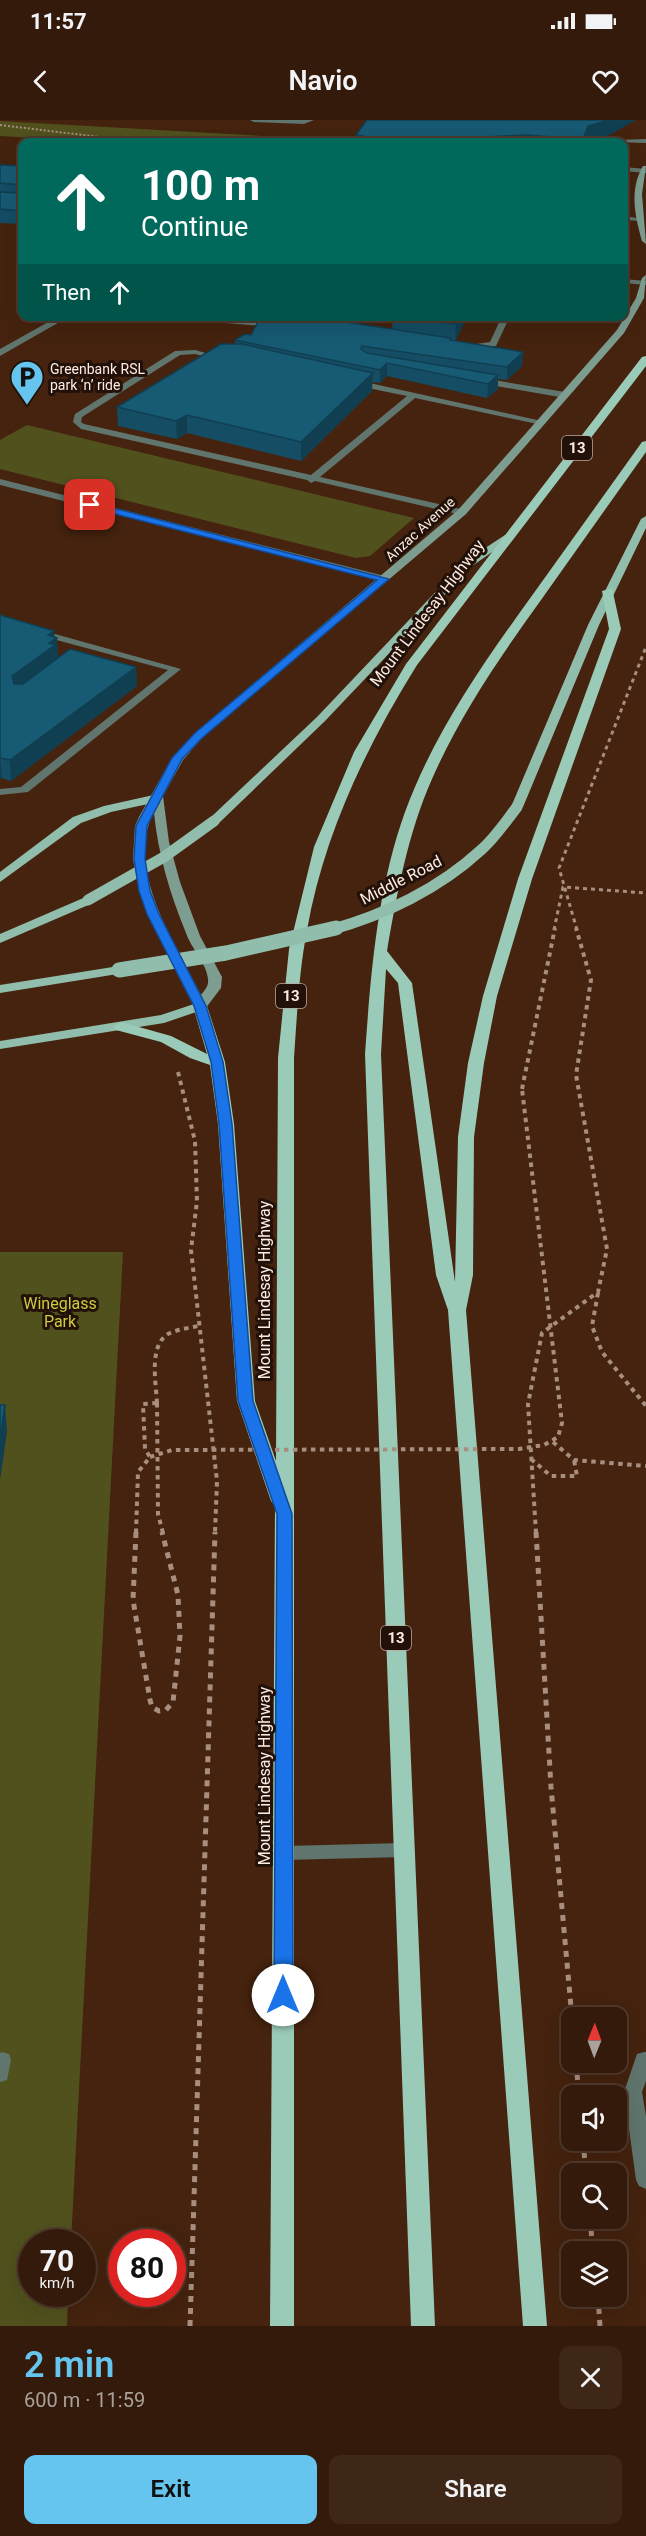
<!DOCTYPE html>
<html lang="en">
<head>
<meta charset="utf-8">
<style>
	body { margin:0; font-family:Roboto,sans-serif; background:#3f2718; color:#f1f3f6; height:100vh; display:flex; flex-direction:column; font-size:22px; white-space:nowrap }
	* { box-sizing:border-box; margin:0 }
	p { font-size:20px; color:#a9a19c }
	.icon { flex:none; width:33px; height:33px; fill:none; stroke:currentColor; stroke-width:2; stroke-linecap:round; stroke-linejoin:round }
	.map { position:relative; height:2206px; overflow:hidden }
	.sheet { display:flex; flex-direction:column; background:#341a0a; flex:1 }
	.sheet>* { flex:none }
	.top-card { position:absolute; left:18px; top:18px; width:610px; height:183px; border-radius:12px; box-shadow:0 6px 24px #0002,0 0 0 2px #4e382b; background:#00695c; color:#fff; overflow:hidden }
	.needle { width:39px; rotate:1deg }
	.controls { position:absolute; left:561px; top:1887px; display:grid; gap:12px }
	.controls a { display:grid; place-items:center; width:66px; height:66px; border-radius:12px; background:#341a0a; box-shadow:0 6px 24px #0002,0 0 0 2px #4e382b; font-size:30px }
	.speed { position:absolute; left:18px; top:2109px; display:flex; gap:12px; font-size:30px; font-weight:700; text-align:center }
	.speed>* { display:grid; place-content:center; width:78px; height:78px; border-radius:50%; background:#341a0a; box-shadow:0 6px 24px #0002,0 0 0 2px #4e382b; line-height:1 }
	.speed small { font-size:15px; font-weight:400 }
	.speed .limit { border:9px solid #d22; background:#fff; color:#111 }
	.pin { position:absolute; display:grid; place-items:center; width:51px; height:51px; color:#fff; margin:-26px; border-radius:12px; box-shadow:0 3px 9px #0006 }
	.me { position:absolute; width:66px; margin:-33px; rotate:0deg; stroke-linejoin:round; filter:drop-shadow(0 0 4px #0008) }
	.turn { display:flex; align-items:center; gap:21px; height:126px; padding:0 24px; font-size:27px }
	.turn .icon { width:78px; height:78px; stroke-width:2.5 }
	.turn b { display:block; font-size:42px; line-height:51px }
	.then { display:flex; align-items:center; height:57px; padding:0 24px; background:#0003; gap:12px; font-size:22px }
	.round { display:grid; place-items:center; flex:none; width:63px; height:63px; border-radius:12px; background:#3f2718 }
	.headline { display:flex; align-items:center; justify-content:space-between; height:102px; padding:0 24px }
	h1 { font-size:36px; font-weight:600; line-height:45px; color:#65c5ee }
	.action { display:flex; gap:12px; margin-top:auto; padding:12px 24px }
	.action a { flex:1; height:69px; border-radius:12px; background:#65c5ee; color:#111; font-size:24px; font-weight:600; line-height:69px; text-align:center }
	.action a+a { background:#3f2718; color:#f1f3f6 }
	.status { display:flex; justify-content:space-between; align-items:center; height:42px; padding:0 30px; background:#341a0a; direction:ltr }
	.status svg { height:16px; fill:currentColor }
	header { display:flex; justify-content:space-between; align-items:center; height:78px; padding:0 24px; background:#341a0a; font-size:27px; font-weight:600 }
	.map>svg:first-child { display:block }
	.green { fill:#51511e }
	.lines { fill:none; stroke-linecap:round; stroke-linejoin:round }
	.path-far3 { stroke:#a88e7f; stroke-width:2; stroke-dasharray:2 2; stroke-linecap:butt }
	.path-far2 { stroke:#a88e7f; stroke-width:3; stroke-dasharray:4 4; stroke-linecap:butt }
	.path-far1 { stroke:#a88e7f; stroke-width:4; stroke-dasharray:4.5 4.5; stroke-linecap:butt }
	.path { stroke:#a88e7f; stroke-width:5; stroke-dasharray:6 6; stroke-linecap:butt }
	.service { fill:#60756d; fill-rule:evenodd }
	.minor { fill:#60756d; fill-rule:evenodd }
	.secondary { fill:#7c9d90; fill-rule:evenodd }
	.primary { fill:#91bdac; fill-rule:evenodd }
	.trunk { fill:#9acbb8; fill-rule:evenodd }
	.path-bridge { stroke:#a88e7f; stroke-width:4; stroke-dasharray:4.5 4.5; stroke-linecap:butt }
	.primary-bridge-far1 { stroke:#91bdac; stroke-width:11 }
	.primary-bridge { stroke:#91bdac; stroke-width:15 }
	.wall { fill:#144d64 }
	.shaded-wall { fill:#103f51 }
	.building { fill:#175a74; stroke:#103f51; stroke-width:1.5 }
	.route { fill:#1a73e8; stroke:#114b97; stroke-width:1.5 }
	.labels { text-anchor:middle; dominant-baseline:central; stroke-width:6; stroke-linejoin:round; paint-order:stroke }
	.far-poi-label { font-size:14px; fill:#feebe1; stroke:#211109; text-anchor:start }
	.far-street-label { font-size:14px; fill:#feebe1; stroke:#211109 }
	.shield { fill:#211109; stroke:#bcaaa0; stroke-width:1.5 }
	.shield-label { font-size:15px; font-weight:bold; fill:#feebe1 }
	.street-label { font-size:16px; fill:#feebe1; stroke:#211109 }
	.park-label { font-size:16px; fill:#cdcc3d; stroke:#211109 }
</style>
</head>
<body>
<div class="status"><b>11:57</b><svg viewBox="0 0 49 12"><path d="M0 12V9h3v3zM5 12V6h3v6zM10 12V3h3v9zM15 12V0h3v12zM26 1h20v11H26zM47 4h2v5h-2z"/></svg></div>
<header><svg class="icon" aria-label="back" viewBox="0 0 24 24"><path d="M15 5l-7 7 7 7"/></svg>Navio<svg class="icon" aria-label="heart" viewBox="0 0 24 24"><path d="M12 20l-8-8c-3-5 5-10 8-4 3-6 11-1 8 4z"/></svg></header>
<div class="map">
<svg width="646" height="2206" viewBox="0 0 646 2206">
	<rect width="100%" height="100%" fill="#45230e"/>
	<g class="green">
		<polygon points="0,1 333,20 330,22 103,22 0,16"/>
		<polygon points="27,305 414,398 370,436 356,438 0,349 0,320"/>
		<polygon points="0,1132 123,1132 71,2122 32,2122 32,2174 68,2174 67,2206 0,2206 0,1359 7,1310 0,1310"/>
	</g>
	<g class="lines">
		<polyline class="path-far3" points="0,5 108,18 183,17 237,22"/>
		<g class="path-far2">
			<polyline points="554,810 563,767 646,773"/>
			<polyline points="577,810 559,748 646,527"/>
		</g>
		<g class="path-far1">
			<polyline points="178,952 195,1021 197,1081 191,1130 217,1361 215,1413"/>
			<polyline points="522,969 555,808"/>
			<polyline points="598,1173 592,1206 602,1232 646,1286"/>
			<polyline points="157,1283 158,1394 163,1413"/>
			<path d="M157,1283C156,1263 148,1223 170,1213C179,1209 189,1208 198,1206"/>
			<polyline points="553,1322 574,1340 646,1346"/>
			<polyline points="531,1339 551,1356 577,1356 574,1340"/>
			<polyline points="136,1413 138,1352 150,1337 145,1329 143,1284 157,1283"/>
			<polyline points="536,1413 528,1284 542,1213 598,1172 607,1129 576,955 591,860 576,808"/>
		</g>
		<g class="path">
			<polyline points="136,1412 133,1480 150,1580 152,1587 159,1591 166,1590 173,1582 180,1516 178,1475 162,1412"/>
			<polyline points="536,1412 551,1667 572,1898"/>
			<polyline points="576,1942 579,1976"/>
			<polyline points="583,2020 586,2054"/>
			<polyline points="590,2098 593,2132"/>
			<polyline points="598,2176 600,2206"/>
			<polyline points="190,2206 215,1412"/>
		</g>
		<g class="service">
			<polygon points="646,19 646,23 613,22 616,20"/>
			<polygon points="624,47 646,49 646,53 624,51"/>
			<polygon points="624,159 646,161 646,165 624,163"/>
			<polygon points="221,196 275,203 279,205 275,207 226,203 223,203"/>
			<polygon points="356,196 365,196 357,206 367,212 367,216 361,216 348,207"/>
			<polygon points="502,196 510,196 496,226 463,230 463,226 490,222"/>
			<polygon points="195,230 223,238 219,240 195,234 180,235 82,297 81,302 84,304 311,355 407,276 353,265 353,261 356,260 546,302 542,305 415,278 320,357 465,390 467,392 462,395 315,361 311,363 307,360 81,309 73,302 75,294 175,231"/>
			<polygon points="482,258 565,272 569,275 565,278 479,263 479,259"/>
			<polygon points="37,509 181,549 28,672 0,675 0,669 21,667 168,550 34,514 34,510"/>
			<polygon points="404,1723 410,1725 413,1730 410,1735 404,1737 284,1740 278,1738 275,1733 278,1728 284,1726"/>
			<polygon points="2,1932 9,1934 11,1940 7,1960 0,1962 0,1933"/>
			<polygon points="644,1932 646,1932 646,1961 642,1972 646,1996 646,2069 639,2066 636,2060 624,1972 637,1934"/>
		</g>
		<g class="minor">
			<polygon points="250,0 314,0 304,4 254,2"/>
			<polygon points="624,96 644,99 640,101 624,100"/>
			<polygon points="59,196 70,196 0,236 0,229"/>
			<polygon points="0,359 389,457 390,459 385,462 0,365"/>
		</g>
		<g class="secondary">
			<path d="M643,46H646L642,74L646,124L642,121C635,95 629,70 643,46Z"/>
			<path d="M646,155L644,178L624,213L466,394L202,618L183,640L163,676L169,722L180,762L200,816L222,857L221,868L205,889H195L147,794L139,771L133,739L135,706L139,697L172,638L194,614L458,390L617,210L636,178L642,158ZM154,693C158,734 170,774 186,813C191,828 207,844 208,859C209,866 205,870 201,875C177,827 123,747 154,693Z"/>
		</g>
		<g class="primary">
			<polygon points="646,396 646,408 599,505 523,687 517,691 513,690 511,687 588,505 641,399"/>
			<polygon points="505,415 514,417 472,446 325,601 218,704 210,704 210,698 317,597 464,442"/>
			<polygon points="158,674 162,675 162,681 111,692 81,703 0,762 0,752 73,697 104,686"/>
			<polygon points="88,776 93,777 94,780 93,783 0,823 0,814"/>
			<polygon points="119,846 126,850 124,853 0,873 0,865"/>
			<polygon points="200,882 207,886 205,889 164,903 0,929 0,921 161,895"/>
		</g>
		<g class="trunk">
			<path d="M646,236V246L417,545C366,627 324,714 307,810C299,852 297,895 294,938V2206H270L275,1386L271,1381L237,1281L218,1004L210,945L190,938L161,922L116,910L113,907L121,902L171,916L207,934L193,886L200,882L207,886L225,942L234,1004L255,1281L276,1341L278,938L289,829L314,727L354,632L406,544L642,237Z"/>
			<path d="M646,321V332C611,381 576,431 541,480C500,537 460,595 432,659C408,713 397,773 387,831L412,863L455,1162L458,1017L468,943L483,876L518,759L609,509L602,471L612,468L621,509L532,759L497,876L484,943L474,1017L473,1155L466,1190L547,2206H523L448,1190L436,1155L398,863L386,849L381,934L435,2206H411L365,934C371,852 377,770 405,692C434,613 482,545 531,477C568,425 605,374 642,322Z"/>
		</g>
		<polyline class="path-bridge" points="150,1337 172,1330 519,1329 544,1325 558,1317 562,1303 522,969"/>
		<g class="primary-bridge-far1">
			<polyline points="88,780 164,737 214,701"/>
			<path d="M330,810C385,795 440,768 481,730C495,718 506,701 517,687"/>
		</g>
		<polyline class="primary-bridge" points="119,850 226,833 336,808"/>
	</g>
	<g class="wall">
		<polygon points="367,0 606,17 587,22 356,22 356,15"/>
		<polygon points="0,45 22,46 22,104 0,103"/>
		<polygon points="261,196 330,196 328,200 392,209 393,196 468,196 455,221 523,232 522,246 507,260 498,259 498,269 487,278 387,256 380,263 372,262 372,271 301,341 187,313 177,319 118,306 117,287 235,224 235,220 251,215"/>
		<polygon points="0,495 57,518 58,538 136,547 137,566 11,661 2,658 0,659"/>
	</g>
	<g class="shaded-wall">
		<polygon points="609,0 636,0 606,17 587,22 582,22 583,19 588,6"/>
		<polygon points="459,196 468,196 455,221 456,204"/>
		<polygon points="523,232 522,246 507,260 507,247"/>
		<polygon points="387,243 387,256 380,263 380,250"/>
		<polygon points="373,253 372,271 301,341 301,322"/>
		<polygon points="498,255 498,269 487,278 488,264"/>
		<polygon points="187,295 187,313 177,319 176,301"/>
		<polygon points="54,511 55,519 57,518 58,538 14,576 12,556 48,515"/>
		<polygon points="136,547 137,566 11,661 10,640"/>
		<polygon points="0,638 2,658 0,659"/>
		<polygon points="5,1285 7,1310 0,1359 0,1318"/>
	</g>
	<g class="building">
		<polygon points="367,0 609,0 588,6 583,19 525,15 429,20 429,22 394,21 356,15"/>
		<polygon points="0,45 22,46 22,72 21,65 0,63"/>
		<polygon points="0,72 22,73 22,91 0,89"/>
		<polygon points="261,196 326,199 451,218 450,220 523,232 507,247 362,226 361,229 367,233 498,255 488,264 387,243 380,250 235,220 245,214 251,215"/>
		<polygon points="394,196 459,196 456,204"/>
		<polygon points="221,224 242,224 373,253 301,322 187,295 176,301 117,287"/>
		<polygon points="0,495 54,511 48,515 57,518 49,523 55,525 12,556 14,564 23,564 70,529 136,547 10,640 0,638"/>
		<polygon points="0,1285 5,1285 0,1318"/>
	</g>
	<polygon class="route" points="90,382 389,459 202,618 182,639 147,706 145,739 150,771 159,794 206,886 223,942 232,1004 253,1281 292,1394 293,1875 290,1880 283,1882 277,1880 274,1875 277,1394 238,1281 219,1004 211,942 194,886 147,794 139,771 134,739 136,706 172,638 195,613 377,460 87,387 87,383"/>
	<defs>
		<g id="parking-pin" transform="scale(1.725)"><path d="M0 17L-7.5 6A9.5 9.5 0 1 1 7.5 6Z" fill="#65c5ee" stroke="#211109"/><path d="M-3.5-5.5H1a3.5 3.5 0 0 1 0 7H-1V5.5H-3.5ZM-1-3.4V-.6H.8a1.4 1.4 0 0 0 0-2.8Z" fill="#111"/></g>
	</defs>
	<g fill-rule="evenodd">
		<use href="#parking-pin" x="27" y="257"/>
	</g>
	<g class="labels">
		<g class="far-poi-label">
			<text x="50" y="249">Greenbank RSL<tspan x="50" dy="16">park ‘n’ ride</tspan></text>
		</g>
		<g class="far-street-label">
			<text transform="translate(420 409) rotate(-42)">Anzac Avenue</text>
		</g>
		<g class="shield">
			<rect x="562" y="316" width="30" height="24" rx="4.5"/>
			<rect x="276" y="864" width="30" height="24" rx="4.5"/>
			<rect x="381" y="1506" width="30" height="24" rx="4.5"/>
		</g>
		<g class="shield-label">
			<text x="577" y="328">13</text>
			<text x="291" y="876">13</text>
			<text x="396" y="1518">13</text>
		</g>
		<g class="street-label">
			<text transform="translate(427 493) rotate(-53)">Mount Lindesay Highway</text>
			<text transform="translate(401 760) rotate(-27)">Middle Road</text>
			<text transform="translate(264 1170) rotate(-90)">Mount Lindesay Highway</text>
			<text transform="translate(264 1656) rotate(-90)">Mount Lindesay Highway</text>
		</g>
		<g class="park-label">
			<text x="60" y="1183">Wineglass<tspan x="60" dy="18">Park</tspan></text>
		</g>
	</g>
</svg>
<div class="controls">
<a><svg class="needle" viewBox="-14 -14 28 28"><path d="M0-13l5 13h-10z" fill="#e53935"/><path d="M0 13l5-13h-10z" fill="#a9a19c"/></svg></a>
<a><svg class="icon" aria-label="sound" viewBox="0 0 24 24"><path d="M4 9h4l5-4v14l-5-4H4zM17 9q2 3 0 6"/></svg></a>
<a><svg class="icon" aria-label="search" viewBox="0 0 24 24"><circle cx="10" cy="10" r="6"/><path d="M15 15l6 6"/></svg></a>
<a><svg class="icon" aria-label="layers" viewBox="0 0 24 24"><path d="M12 4l9 5-9 5-9-5zM3 14l9 5 9-5"/></svg></a>
</div>
<div class="speed"><div>70<small>km/h</small></div><div class="limit">80</div></div>
<div class="pin" style="left:90px;top:385px;background:#d93025"><svg class="icon" aria-label="arrive" viewBox="0 0 24 24"><path d="M6 21V4h12l-3 4 3 4H6"/></svg></div>
<svg class="me" style="left:283px;top:1875px" viewBox="-20 -20 40 40"><circle r="19" fill="#fff"/><path d="M0-13L10 11 0 6-10 11z" fill="#1a73e8"/></svg>
<div class="top-card">
<div class="turn"><svg class="icon" aria-label="ahead" viewBox="0 0 24 24"><path d="M12 20V5M6 11l6-6 6 6"/></svg><div><b>100 m</b>Continue</div></div>
<div class="then">Then<svg class="icon" aria-label="ahead" viewBox="0 0 24 24"><path d="M12 20V5M6 11l6-6 6 6"/></svg></div>
</div>
</div>
<section class="sheet">
<div class="headline"><div><h1>2 min</h1><p>600 m · 11:59</p></div><a class="round"><svg class="icon" aria-label="close" viewBox="0 0 24 24"><path d="M6 6l12 12M18 6L6 18"/></svg></a></div>
<div class="action"><a>Exit</a><a>Share</a></div>
</section>
</body>
</html>
